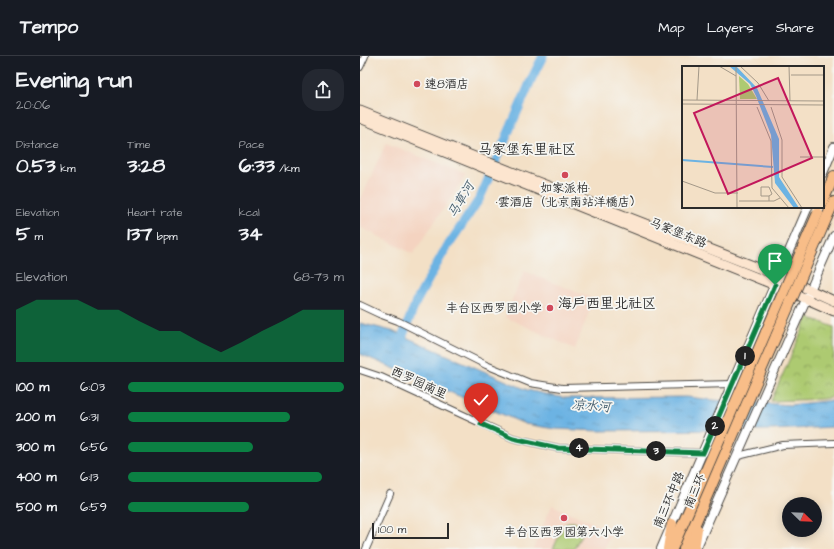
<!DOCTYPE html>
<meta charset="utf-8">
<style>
:root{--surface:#171b24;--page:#242831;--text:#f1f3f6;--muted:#9ea1a6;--line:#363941;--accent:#0b8043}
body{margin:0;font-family:"Architects Daughter","LXGW WenKai TC",sans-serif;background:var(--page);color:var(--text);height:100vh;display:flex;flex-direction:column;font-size:15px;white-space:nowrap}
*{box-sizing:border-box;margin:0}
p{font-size:13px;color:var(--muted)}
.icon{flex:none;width:22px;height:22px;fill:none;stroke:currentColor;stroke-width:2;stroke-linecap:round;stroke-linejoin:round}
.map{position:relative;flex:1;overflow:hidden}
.drawer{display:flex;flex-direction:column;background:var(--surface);width:360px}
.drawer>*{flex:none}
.needle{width:26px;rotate:113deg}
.fabs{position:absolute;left:422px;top:441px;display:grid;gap:8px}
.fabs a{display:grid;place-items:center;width:40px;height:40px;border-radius:50%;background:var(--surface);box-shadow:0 2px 10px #0003;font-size:20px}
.scale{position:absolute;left:12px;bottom:10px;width:77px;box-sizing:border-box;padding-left:4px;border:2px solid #2b2b2b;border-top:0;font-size:11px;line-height:14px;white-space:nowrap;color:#2b2b2b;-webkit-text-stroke:3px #f6f6f2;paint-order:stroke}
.pin{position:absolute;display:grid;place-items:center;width:34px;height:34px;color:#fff;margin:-41px -17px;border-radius:50% 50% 50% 0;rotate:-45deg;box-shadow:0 0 4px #0007}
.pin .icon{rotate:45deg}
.km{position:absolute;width:20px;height:20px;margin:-10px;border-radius:50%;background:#222;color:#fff;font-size:11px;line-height:20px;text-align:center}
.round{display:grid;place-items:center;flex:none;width:42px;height:42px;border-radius:16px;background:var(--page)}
.head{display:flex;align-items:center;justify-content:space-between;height:68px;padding:0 16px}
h1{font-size:22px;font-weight:800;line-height:30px}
.stats{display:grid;grid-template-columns:repeat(3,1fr);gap:6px;height:68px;padding:4px 16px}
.stats div{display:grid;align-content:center}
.stats b{font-size:20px;font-weight:800}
.stats small{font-size:11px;font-weight:400}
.stats p{font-size:11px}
.chart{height:112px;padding:8px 16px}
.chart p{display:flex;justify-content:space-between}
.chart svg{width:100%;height:72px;margin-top:4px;fill:var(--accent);opacity:.7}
ul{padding:0 16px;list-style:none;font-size:13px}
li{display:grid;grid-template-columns:64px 48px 1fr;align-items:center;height:30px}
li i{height:10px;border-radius:5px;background:var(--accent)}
header{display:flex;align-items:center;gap:24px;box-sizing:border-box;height:56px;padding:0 20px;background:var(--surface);border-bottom:1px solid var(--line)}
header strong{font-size:19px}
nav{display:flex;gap:22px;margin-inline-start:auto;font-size:14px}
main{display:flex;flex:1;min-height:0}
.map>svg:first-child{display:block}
.built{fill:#f4d3c0}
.park{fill:url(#park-crowns);stroke:#6c7a4e}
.garden{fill:#adca71;stroke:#6c7a4e}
.water{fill:url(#water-ripples);stroke:#4c6f87}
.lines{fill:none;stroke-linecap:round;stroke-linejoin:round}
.river{stroke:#6cb3e3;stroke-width:9}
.minor-casing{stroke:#494642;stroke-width:8}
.tertiary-casing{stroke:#494642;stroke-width:10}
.secondary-casing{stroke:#494642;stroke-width:11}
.trunk-casing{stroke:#494642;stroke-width:12}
.minor{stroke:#fff;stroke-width:6}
.tertiary{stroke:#fff;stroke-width:8}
.secondary{stroke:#fce5cf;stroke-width:9}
.trunk{stroke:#f8bd88;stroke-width:10}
.trunk-bridge-casing{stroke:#494642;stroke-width:12;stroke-linecap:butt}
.trunk-bridge{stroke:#f8bd88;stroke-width:10}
.route-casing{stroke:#fff;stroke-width:8}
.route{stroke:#0b8043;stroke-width:5}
.poi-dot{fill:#d1495b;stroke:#f6f6f2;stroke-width:1.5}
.labels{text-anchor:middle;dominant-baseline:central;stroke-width:3.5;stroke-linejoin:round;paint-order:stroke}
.poi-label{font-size:12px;fill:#2b2b2b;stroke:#f6f6f2}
.street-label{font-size:12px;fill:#2b2b2b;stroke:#f6f6f2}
.water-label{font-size:13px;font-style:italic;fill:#425b6b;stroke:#f6f6f2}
.quarter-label{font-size:14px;fill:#2b2b2b;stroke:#f6f6f2}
.inset-river{fill:none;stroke:#6cb3e3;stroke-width:2}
.inset-road{fill:none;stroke:#a39888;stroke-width:1}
.view{fill:#c2185b;fill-opacity:0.15;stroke:#c2185b;stroke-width:2}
.inset-edge{fill:none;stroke:#2b2b2b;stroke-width:2}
</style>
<header>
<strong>Tempo</strong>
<nav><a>Map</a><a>Layers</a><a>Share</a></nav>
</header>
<main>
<section class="drawer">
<div class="head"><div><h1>Evening run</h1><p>20:06</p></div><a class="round"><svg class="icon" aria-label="share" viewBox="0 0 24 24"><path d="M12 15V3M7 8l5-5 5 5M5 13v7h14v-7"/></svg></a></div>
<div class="stats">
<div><p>Distance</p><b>0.53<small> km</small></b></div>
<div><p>Time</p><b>3:28</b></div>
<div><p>Pace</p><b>6:33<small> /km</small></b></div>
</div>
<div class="stats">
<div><p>Elevation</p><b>5<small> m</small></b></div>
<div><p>Heart rate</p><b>137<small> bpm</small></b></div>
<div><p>kcal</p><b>34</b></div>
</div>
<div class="chart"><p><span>Elevation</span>68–73 m</p>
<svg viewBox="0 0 160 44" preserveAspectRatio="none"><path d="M0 44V12L10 6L20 6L30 6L40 12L50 12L60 19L70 25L80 25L90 32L100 38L110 32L120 25L130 19L140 12L150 12L160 12V44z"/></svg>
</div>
<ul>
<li><b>100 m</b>6:03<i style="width:100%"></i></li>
<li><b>200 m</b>6:31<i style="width:75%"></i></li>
<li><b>300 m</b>6:56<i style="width:58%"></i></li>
<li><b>400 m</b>6:13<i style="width:90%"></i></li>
<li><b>500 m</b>6:59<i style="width:56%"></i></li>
</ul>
</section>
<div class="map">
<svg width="474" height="493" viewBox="0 0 474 493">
<defs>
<pattern id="park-crowns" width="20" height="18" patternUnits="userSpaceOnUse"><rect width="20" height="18" fill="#adca71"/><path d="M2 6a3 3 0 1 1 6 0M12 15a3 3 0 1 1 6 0" fill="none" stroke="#8da45d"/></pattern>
<pattern id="water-ripples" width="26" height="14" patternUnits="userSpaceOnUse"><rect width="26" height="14" fill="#6cb3e3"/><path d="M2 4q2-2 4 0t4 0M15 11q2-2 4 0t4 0" fill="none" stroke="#5992b8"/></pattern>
</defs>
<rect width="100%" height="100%" fill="#f6f6f2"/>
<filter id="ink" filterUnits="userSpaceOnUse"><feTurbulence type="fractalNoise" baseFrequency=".025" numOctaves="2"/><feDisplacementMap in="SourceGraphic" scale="8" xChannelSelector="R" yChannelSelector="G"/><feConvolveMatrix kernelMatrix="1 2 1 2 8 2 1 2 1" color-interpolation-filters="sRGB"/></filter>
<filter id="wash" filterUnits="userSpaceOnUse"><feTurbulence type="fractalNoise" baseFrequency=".012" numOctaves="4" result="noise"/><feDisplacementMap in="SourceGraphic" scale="16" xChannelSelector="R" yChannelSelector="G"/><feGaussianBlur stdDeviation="0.9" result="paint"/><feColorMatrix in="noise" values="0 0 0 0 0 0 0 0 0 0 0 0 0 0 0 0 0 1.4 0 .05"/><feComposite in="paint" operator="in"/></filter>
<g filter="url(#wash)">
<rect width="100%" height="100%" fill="#f3e0c6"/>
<g class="built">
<polygon points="26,87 106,119 53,198 0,171 0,145"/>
<polygon points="164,215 234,243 215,293 145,261"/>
<polygon points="192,449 252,475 244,493 173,493"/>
</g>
<polygon class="park" points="448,261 474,271 474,341 462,343 411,345"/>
<polygon class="garden" points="209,466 215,466 219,469 223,475 214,493 193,493 204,469"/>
<polygon class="water" points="0,267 32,275 167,334 204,342 327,341 353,344 430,349 474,344 474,371 409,374 240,375 195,373 165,368 0,298"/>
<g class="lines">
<polyline class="river" points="38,292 56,246 83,197 120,142 172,22 183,0"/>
</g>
</g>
<g filter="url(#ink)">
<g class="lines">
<defs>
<g id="minor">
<polyline points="0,11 5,0"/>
<polyline points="0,249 19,258 38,265 126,309 170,327 202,332 373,328"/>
<polyline points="0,314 21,321 153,382 198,392 343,397"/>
<polyline points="378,400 423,389 474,387"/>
<polyline points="6,493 30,438"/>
</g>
<g id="tertiary">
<polyline points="463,117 474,91"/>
<polyline points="301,493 448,151"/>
<polyline points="336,493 474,180"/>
</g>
<g id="secondary">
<polyline points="0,55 157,118 419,220 474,245"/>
<polyline points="0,62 415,229 474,255"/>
</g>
<g id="trunk">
<polyline points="463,145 474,120"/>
<polyline points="467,161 474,146"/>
<polyline points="308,493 312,468"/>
<polyline points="312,493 406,276"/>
<polyline points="324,493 416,280"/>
<polyline points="334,493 337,473"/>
</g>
</defs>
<use href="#minor" class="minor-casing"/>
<use href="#tertiary" class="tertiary-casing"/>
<use href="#secondary" class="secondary-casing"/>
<use href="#trunk" class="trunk-casing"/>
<use href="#minor" class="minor"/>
<use href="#tertiary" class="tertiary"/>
<use href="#secondary" class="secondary"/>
<use href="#trunk" class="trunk"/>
<defs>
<g id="trunk-bridge">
<polyline points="406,276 458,157"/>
<polyline points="416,280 467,161"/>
</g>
</defs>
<use href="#trunk-bridge" class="trunk-bridge-casing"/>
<use href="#trunk-bridge" class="trunk-bridge"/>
</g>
</g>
<g class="lines" filter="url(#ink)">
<defs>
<polyline id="route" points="121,368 153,382 198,392 343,397 415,229"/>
</defs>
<use href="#route" class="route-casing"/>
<use href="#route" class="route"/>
</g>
<g class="poi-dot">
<circle cx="57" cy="28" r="4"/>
<circle cx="205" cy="119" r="4"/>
<circle cx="190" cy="252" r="4"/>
<circle cx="204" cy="462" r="4"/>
</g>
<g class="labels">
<g class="poi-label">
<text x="65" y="28" text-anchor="start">速8酒店</text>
<text x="205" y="132">如家派柏·<tspan x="205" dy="14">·雲酒店（北京南站洋橋店)</tspan></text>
<text x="182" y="252" text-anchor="end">丰台区西罗园小学</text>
<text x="204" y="476">丰台区西罗园第六小学</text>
</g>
<g class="street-label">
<text transform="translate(318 177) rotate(22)">马家堡东路</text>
<text transform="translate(59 327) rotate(25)">西罗园南里</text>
<text transform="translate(335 435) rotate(-67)">南三环</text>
<text transform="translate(309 444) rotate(-67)">南三环中路</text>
</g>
<g class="water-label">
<text transform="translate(101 144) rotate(-59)">马草河</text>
<text transform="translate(231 350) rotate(4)">凉水河</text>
</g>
<g class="quarter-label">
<text x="167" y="94">马家堡东里社区</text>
<text x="247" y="248">海户西里北社区</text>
</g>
</g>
<g transform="translate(322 10)">
<rect width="142" height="142" fill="#f3e0c6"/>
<path d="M57,10L66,18L75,33H58Z" fill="#adca71"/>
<path d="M47,0H54L75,22L97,73V111L117,142H112L93,117L89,69L74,30L68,18Z" fill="#6cb3e3"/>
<path class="inset-river" d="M0,94L91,101"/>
<path class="inset-road" d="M37,0L54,10M54,0L55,142M58,0L76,17L87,35M107,0L108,35M109,9H142M0,34L142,35M15,34L17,0M0,38L142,39M75,41L89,75L90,122L107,142M89,41L100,74V111L120,142M118,91H142M0,115L33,127H56M87,130L90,128L87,121H79V130H87V135M57,135H92L98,132"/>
<path class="view" d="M96,12L130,92L46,128L12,47Z"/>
<rect width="142" height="142" class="inset-edge"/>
</g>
</svg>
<div class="fabs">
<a><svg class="needle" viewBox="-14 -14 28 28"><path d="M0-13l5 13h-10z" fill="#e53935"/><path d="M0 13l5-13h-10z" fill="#9ea1a6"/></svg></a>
</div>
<div class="scale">100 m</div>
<div class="pin" style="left:415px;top:229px;background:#1e9e55"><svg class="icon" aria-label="arrive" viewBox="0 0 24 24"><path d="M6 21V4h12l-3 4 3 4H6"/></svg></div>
<div class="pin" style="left:121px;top:368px;background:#d93025"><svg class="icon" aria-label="check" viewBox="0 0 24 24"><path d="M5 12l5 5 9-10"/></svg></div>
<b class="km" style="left:385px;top:300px">1</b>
<b class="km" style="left:355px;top:370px">2</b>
<b class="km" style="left:296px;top:395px">3</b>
<b class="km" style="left:219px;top:392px">4</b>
</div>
</main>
